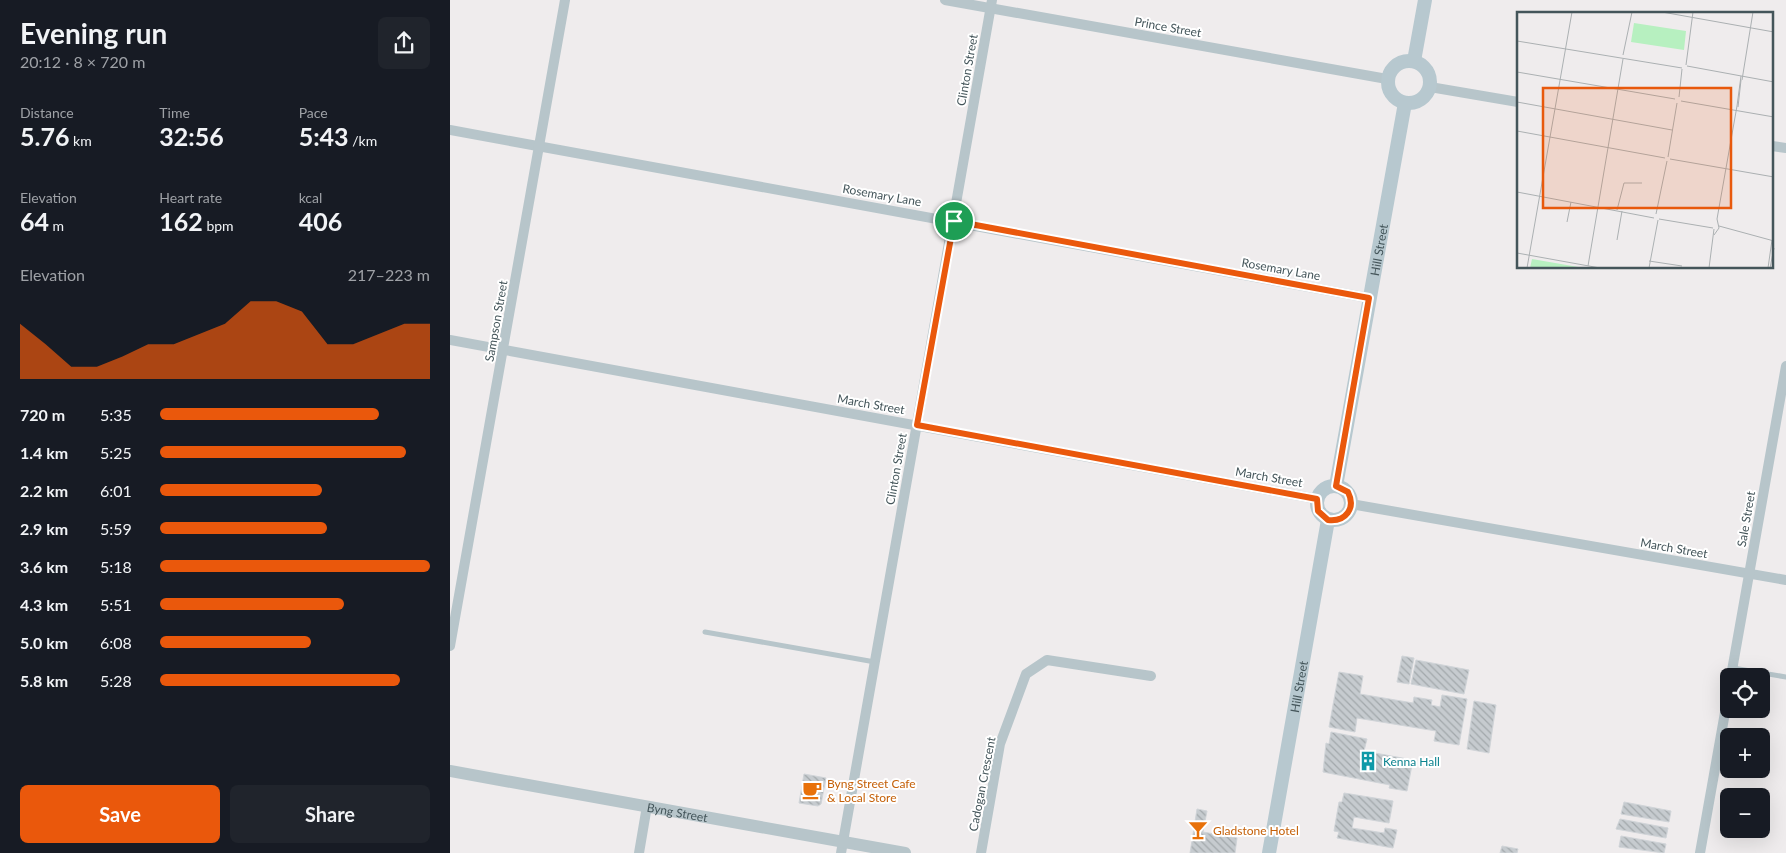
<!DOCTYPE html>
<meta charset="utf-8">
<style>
:root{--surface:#171b24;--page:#20242c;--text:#f1f3f6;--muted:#9ea1a6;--accent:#ea580c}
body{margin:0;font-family:Lato,sans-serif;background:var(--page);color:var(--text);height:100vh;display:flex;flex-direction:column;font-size:19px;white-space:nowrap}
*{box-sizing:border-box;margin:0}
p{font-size:16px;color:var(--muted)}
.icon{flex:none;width:28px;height:28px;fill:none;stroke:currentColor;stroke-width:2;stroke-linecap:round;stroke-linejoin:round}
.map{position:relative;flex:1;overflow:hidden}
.panel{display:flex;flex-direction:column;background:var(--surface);width:450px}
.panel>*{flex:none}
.tools{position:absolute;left:1270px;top:668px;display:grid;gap:10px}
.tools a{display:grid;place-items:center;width:50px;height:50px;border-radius:8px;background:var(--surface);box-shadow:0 5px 20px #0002;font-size:25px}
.pin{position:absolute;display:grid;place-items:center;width:42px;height:42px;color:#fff;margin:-21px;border:2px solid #fff;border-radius:50%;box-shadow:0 1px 5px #0007}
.round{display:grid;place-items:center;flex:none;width:52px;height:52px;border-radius:8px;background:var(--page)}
.head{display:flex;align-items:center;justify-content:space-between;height:85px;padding:0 20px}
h1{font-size:28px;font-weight:700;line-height:38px}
.figures{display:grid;grid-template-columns:repeat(3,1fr);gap:8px;height:85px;padding:5px 20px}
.figures div{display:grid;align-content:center}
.figures b{font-size:25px;font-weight:700}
.figures small{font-size:14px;font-weight:400}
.figures p{font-size:14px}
.chart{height:140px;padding:10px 20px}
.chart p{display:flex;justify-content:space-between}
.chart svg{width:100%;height:90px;margin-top:5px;fill:var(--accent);opacity:.7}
.primary-button{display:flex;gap:10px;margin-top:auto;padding:10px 20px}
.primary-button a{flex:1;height:58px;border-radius:8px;background:var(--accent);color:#fff;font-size:20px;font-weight:700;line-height:58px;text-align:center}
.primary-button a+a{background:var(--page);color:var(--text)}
ul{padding:0 20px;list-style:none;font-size:16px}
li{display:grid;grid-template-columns:80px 60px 1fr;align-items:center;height:38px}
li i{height:12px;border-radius:6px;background:var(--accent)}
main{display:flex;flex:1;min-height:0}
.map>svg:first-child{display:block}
.building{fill:url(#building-back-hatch);stroke:#d0d4d8}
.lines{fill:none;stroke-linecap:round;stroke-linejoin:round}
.service{stroke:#b7c5ca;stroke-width:5}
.minor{stroke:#b7c5ca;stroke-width:10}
.tertiary{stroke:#b7c5ca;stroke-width:12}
.secondary{stroke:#b7c8cf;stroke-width:14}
.route-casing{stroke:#fff;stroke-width:10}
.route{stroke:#ea580c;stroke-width:6}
.labels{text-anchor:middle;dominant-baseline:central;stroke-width:4;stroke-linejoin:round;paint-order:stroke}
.street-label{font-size:12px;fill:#44555a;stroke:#fff}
.culture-label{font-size:12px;fill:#0d838f;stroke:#fff;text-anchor:start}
.food-label{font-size:12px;fill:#c56008;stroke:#fff;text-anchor:start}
.inset-road{fill:none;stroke:#abb0b2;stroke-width:1}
.view{fill:#e8590c;fill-opacity:0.15;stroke:#e8590c;stroke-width:2.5}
.inset-edge{fill:none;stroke:#44555a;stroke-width:2.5}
</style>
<main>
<section class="panel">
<div class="head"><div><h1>Evening run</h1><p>20:12 · 8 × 720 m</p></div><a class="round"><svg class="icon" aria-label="share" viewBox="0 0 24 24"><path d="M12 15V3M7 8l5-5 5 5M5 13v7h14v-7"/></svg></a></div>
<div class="figures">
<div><p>Distance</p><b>5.76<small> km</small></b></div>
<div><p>Time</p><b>32:56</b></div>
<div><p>Pace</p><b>5:43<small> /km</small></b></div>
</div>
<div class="figures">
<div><p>Elevation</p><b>64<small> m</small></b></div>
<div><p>Heart rate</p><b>162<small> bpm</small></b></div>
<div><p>kcal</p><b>406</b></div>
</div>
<div class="chart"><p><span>Elevation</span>217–223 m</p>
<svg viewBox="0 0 160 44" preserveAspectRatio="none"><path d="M0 44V17L10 27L20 38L30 38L40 33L50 27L60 27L70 22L80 17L90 6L100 6L110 11L120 27L130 27L140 22L150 17L160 17V44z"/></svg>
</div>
<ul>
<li><b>720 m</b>5:35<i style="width:81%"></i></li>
<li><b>1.4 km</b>5:25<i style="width:91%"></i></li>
<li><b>2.2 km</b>6:01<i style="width:60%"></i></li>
<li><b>2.9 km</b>5:59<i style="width:62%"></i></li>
<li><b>3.6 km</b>5:18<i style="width:100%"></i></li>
<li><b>4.3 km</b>5:51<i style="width:68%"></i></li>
<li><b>5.0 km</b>6:08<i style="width:56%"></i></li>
<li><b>5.8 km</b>5:28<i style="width:89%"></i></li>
</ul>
<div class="primary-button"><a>Save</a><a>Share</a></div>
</section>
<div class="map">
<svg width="1336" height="853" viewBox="0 0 1336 853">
<defs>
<pattern id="building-back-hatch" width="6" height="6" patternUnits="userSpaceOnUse" patternTransform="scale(1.25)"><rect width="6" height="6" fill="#c6cbcf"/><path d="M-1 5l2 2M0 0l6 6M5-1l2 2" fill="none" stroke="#a2a8ab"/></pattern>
</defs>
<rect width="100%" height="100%" fill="#efeced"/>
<g class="building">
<polygon points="952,656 964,658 959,684 947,682"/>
<polygon points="966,660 1019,670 1014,694 961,684"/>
<polygon points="889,672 913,676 910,694 963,703 964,697 982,700 981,705 990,707 992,695 1017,699 1009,745 984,741 986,731 907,718 905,732 879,727"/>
<polygon points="1024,701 1046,705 1039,753 1017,749"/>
<polygon points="881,732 917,739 914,751 963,760 957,791 939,788 940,785 873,772 876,743 879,744"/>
<polygon points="354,774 376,778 371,804 368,806 349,803"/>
<polygon points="894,793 943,801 939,823 904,817 902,828 934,833 935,828 947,830 943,848 887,838 889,832 884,831 889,802 892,802"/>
<polygon points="1174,802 1221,811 1219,822 1171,814"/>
<polygon points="747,809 757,811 753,832 787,838 785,853 740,853"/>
<polygon points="1170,819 1218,828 1216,838 1166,829"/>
<polygon points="1171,836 1216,844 1214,853 1169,847"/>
<polygon points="1052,846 1068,849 1067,853 1050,853"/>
</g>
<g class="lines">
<g class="service">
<polyline points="255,632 425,662"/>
<polyline points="1283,668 1336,677"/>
</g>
<g class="minor">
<polyline points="495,0 937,79"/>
<polyline points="980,87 1068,102"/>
<polyline points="0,130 919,298"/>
<polyline points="1322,146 1336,148"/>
<polyline points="0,340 867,499"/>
<polyline points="901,504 1336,580"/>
<polyline points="0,646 115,0"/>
<polyline points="1281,676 1336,366"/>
<polyline points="189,853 197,806"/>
<polyline points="391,853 542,0"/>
<polyline points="531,853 550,744 576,674 597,660 701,676"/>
<polyline points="1250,853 1279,690"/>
</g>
<path class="tertiary" id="s1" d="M0,771L455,853"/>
<g class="secondary">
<circle cx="959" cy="82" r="21"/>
<polyline points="964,61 975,0"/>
<circle cx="884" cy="503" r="17"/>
<path id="s2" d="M886,486L955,103"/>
<path id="s3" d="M819,853L878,520"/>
</g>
</g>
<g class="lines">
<defs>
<path id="route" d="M504,221L919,298L886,486L898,492C906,508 896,522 878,520L868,511L867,499L467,425Z"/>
</defs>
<use href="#route" class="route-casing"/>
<use href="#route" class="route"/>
</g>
<defs>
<symbol id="building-bare" viewBox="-9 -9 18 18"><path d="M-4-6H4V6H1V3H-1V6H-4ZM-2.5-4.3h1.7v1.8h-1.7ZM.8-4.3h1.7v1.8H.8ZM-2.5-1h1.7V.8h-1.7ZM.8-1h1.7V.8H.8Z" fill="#0f9aa8" stroke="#fff" stroke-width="2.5" paint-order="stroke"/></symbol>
<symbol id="cafe-bare" viewBox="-9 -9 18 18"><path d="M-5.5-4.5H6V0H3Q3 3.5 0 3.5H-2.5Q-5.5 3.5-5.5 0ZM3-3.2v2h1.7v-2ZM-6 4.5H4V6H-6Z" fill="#e8710a" stroke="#fff" stroke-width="2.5" paint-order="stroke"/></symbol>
<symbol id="bar-bare" viewBox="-9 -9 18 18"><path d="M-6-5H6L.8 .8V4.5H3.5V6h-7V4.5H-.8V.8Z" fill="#e8710a" stroke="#fff" stroke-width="2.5" paint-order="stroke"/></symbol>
</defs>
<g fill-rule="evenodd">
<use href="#building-bare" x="904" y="747" width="28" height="28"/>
<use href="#cafe-bare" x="348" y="776" width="28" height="28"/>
<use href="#bar-bare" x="734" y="816" width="28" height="28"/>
</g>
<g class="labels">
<g class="street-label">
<text transform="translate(718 27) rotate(10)">Prince Street</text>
<text transform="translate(517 70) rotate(-80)">Clinton Street</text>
<text transform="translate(432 195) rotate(10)">Rosemary Lane</text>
<text stroke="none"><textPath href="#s2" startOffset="240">Hill Street</textPath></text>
<text transform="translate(831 269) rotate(10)">Rosemary Lane</text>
<text transform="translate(46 321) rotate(-80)">Sampson Street</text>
<text transform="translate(421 404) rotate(10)">March Street</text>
<text transform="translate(446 469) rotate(-80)">Clinton Street</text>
<text transform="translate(819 477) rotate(10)">March Street</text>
<text transform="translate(1296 519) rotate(-80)">Sale Street</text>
<text transform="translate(1224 548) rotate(10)">March Street</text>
<text stroke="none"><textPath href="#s3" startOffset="169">Hill Street</textPath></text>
<text transform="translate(532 784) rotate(-79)">Cadogan Crescent</text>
<text stroke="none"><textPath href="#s1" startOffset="231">Byng Street</textPath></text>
</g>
<g class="culture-label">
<text x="933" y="761">Kenna Hall</text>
</g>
<g class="food-label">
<text x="377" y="783">Byng Street Cafe<tspan x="377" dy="14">&amp; Local Store</tspan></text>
<text x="763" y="830">Gladstone Hotel</text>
</g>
</g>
<g transform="translate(1067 12)">
<rect width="256" height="256" fill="#efeced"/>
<path d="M117,11L169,19L167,38L114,30ZM15,247L67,256H13Z" fill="#b7f0c0"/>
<path d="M123,16L144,20L142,32L121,29Z" fill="#b7f0c0"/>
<path class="inset-road" d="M145,0L257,20M0,29L165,56M106,43L115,0M169,53L176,0M170,54L257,70M0,60L158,87M225,68L236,0M162,85L165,57M164,89L257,105M0,90L155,118M220,94L224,64M221,95L224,68M0,119L148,146M151,145L160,91M153,147L257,165M0,180L137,206M100,198L107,171H125M139,202L150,149M142,207L196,216M50,210L54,190M202,214L257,229M197,223L202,216L200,207L220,94M100,228L105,199M0,241L83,256M132,249L165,254M71,254L106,47M10,256L55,0M132,256L141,208M192,256L197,217M251,256L255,228M253,256L257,236"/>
<path class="view" d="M26,76H214V196H26Z"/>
<rect width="256" height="256" class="inset-edge"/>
</g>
</svg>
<div class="tools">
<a><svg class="icon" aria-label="locate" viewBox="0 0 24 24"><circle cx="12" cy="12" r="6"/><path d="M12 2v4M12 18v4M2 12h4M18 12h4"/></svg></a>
<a>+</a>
<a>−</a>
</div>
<div class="pin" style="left:504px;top:221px;background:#1e9e55"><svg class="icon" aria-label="arrive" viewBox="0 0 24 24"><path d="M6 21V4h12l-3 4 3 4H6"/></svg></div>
</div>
</main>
